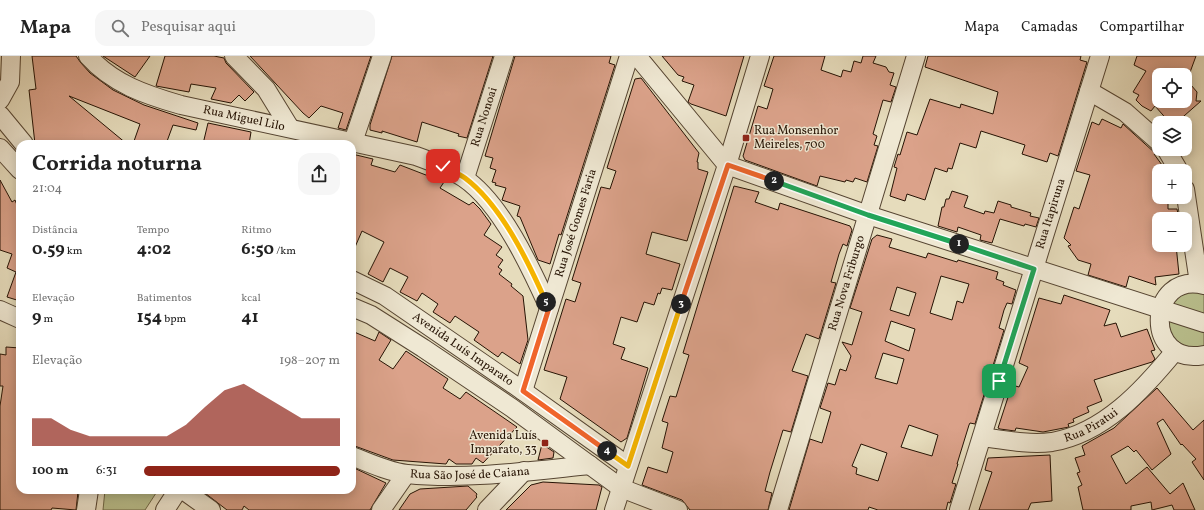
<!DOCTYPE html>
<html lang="pt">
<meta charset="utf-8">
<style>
:root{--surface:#fff;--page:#f6f6f6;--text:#222;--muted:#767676;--line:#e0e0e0;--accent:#8f2418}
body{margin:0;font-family:Vollkorn,serif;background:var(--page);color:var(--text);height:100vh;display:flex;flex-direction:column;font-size:15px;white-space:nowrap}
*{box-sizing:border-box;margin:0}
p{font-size:13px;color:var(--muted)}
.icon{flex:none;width:22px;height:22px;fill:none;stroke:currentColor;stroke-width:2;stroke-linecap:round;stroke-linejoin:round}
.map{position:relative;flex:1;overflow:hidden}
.drawer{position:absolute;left:16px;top:84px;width:340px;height:354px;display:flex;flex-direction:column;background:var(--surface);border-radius:12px;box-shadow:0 2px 10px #0003}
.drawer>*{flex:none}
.buttons{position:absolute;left:1152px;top:12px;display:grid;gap:8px}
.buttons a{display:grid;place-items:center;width:40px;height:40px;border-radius:8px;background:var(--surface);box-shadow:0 2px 10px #0003;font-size:20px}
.pin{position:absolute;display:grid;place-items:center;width:34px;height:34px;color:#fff;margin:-17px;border-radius:8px;box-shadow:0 2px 6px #0006}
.km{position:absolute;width:20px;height:20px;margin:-10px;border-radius:50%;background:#222;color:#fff;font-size:11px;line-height:20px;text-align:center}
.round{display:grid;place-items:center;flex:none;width:42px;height:42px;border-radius:12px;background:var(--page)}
.headline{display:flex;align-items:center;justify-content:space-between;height:68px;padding:0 16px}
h1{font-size:22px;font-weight:700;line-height:30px}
.stats{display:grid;grid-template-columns:repeat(3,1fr);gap:6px;height:68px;padding:4px 16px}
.stats div{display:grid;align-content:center}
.stats b{font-size:17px;font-weight:700}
.stats small{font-size:11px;font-weight:400}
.stats p{font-size:11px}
.chart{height:112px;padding:8px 16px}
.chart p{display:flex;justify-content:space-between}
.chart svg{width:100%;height:72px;margin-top:4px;fill:var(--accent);opacity:.7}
ul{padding:0 16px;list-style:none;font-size:13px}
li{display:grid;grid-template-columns:64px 48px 1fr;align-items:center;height:30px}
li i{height:10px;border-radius:5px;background:var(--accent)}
header{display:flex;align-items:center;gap:24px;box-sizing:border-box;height:56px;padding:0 20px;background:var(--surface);border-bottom:1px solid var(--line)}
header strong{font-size:19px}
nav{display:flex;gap:22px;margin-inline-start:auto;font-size:14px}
.search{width:280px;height:36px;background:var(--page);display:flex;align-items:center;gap:10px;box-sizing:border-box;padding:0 14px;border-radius:12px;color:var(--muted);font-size:15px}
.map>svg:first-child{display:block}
.green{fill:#b9bf8d;stroke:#706948}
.building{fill:#dba28a;stroke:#261304;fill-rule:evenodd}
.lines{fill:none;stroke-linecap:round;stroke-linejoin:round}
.minor-casing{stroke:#564532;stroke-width:20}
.minor{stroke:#efe8d3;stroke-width:18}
.split-1-casing{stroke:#fff;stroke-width:8}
.split-2-casing{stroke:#fff;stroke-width:8}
.split-3-casing{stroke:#fff;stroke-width:8}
.split-4-casing{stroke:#fff;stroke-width:8}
.split-5-casing{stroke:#fff;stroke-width:8}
.split-6-casing{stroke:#fff;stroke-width:8}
.split-1{stroke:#22a559;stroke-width:5}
.split-2{stroke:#22a559;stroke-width:5}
.split-3{stroke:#f0652b;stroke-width:5}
.split-4{stroke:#f5b400;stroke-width:5}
.split-5{stroke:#f0652b;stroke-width:5}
.split-6{stroke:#f5b400;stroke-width:5}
.poi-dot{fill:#8f2418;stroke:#efe8d3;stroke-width:1.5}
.labels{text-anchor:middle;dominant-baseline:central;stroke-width:3;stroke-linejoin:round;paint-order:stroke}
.street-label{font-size:12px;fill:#261304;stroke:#efe8d3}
.poi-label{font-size:12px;fill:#261304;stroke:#efe8d3;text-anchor:start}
</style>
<header>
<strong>Mapa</strong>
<div class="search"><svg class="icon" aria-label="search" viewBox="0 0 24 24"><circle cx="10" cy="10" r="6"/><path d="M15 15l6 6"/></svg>Pesquisar aqui</div>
<nav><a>Mapa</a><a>Camadas</a><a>Compartilhar</a></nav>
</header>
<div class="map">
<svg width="1204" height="454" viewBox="0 0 1204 454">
<rect width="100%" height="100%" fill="#e6dcbc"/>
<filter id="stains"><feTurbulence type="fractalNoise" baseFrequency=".005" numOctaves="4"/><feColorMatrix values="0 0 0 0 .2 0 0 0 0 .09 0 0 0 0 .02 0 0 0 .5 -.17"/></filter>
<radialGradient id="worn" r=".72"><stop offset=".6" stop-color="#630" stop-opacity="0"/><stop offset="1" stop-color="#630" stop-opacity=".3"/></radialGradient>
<g class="green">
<polygon points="1204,231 1204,297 1173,291 1163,249 1170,240"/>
<polygon points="105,434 158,434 145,454 103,454"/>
</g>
<g class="building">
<polygon points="32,0 76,0 81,7 90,17 113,34 144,49 198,67 196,74 173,69 166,88 133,88 140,68 69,40 127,88 35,88 29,34 36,33"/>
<polygon points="103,0 150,0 135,21"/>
<polygon points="165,0 214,0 224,2 226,7 254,36 245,45 239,39 231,47 211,43 216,32 191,28 189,36 156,30"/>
<polygon points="250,0 371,0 346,74 338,72 343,57 321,50 309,62 303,57"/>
<polygon points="392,0 493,0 467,82 458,80 459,78 422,66 417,86 382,75 382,77 370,74 370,69"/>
<polygon points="515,0 611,0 609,7 615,9 561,179 559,178 550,208 538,204 520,161 517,160 520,150 502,144 506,132 495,129 496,127 492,126 496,114 490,112 493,102 485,100"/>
<polygon points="662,0 744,0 726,60 691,48 688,46 694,29 682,25 684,21 678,19"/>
<polygon points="774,0 825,0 821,14 841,21 843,14 851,16 854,5 861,7 863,0 876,0 873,7 886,11 889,16 894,17 890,29 896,31 891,46 883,44 873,78 877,80 874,89 878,90 867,126 855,122 853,126 846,124 845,126 820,120 817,130 745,104 743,100 758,50 767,53 773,33 764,30"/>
<polygon points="928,0 1081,0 1080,4 1087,6 1058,100 1050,97 1047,106 1022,98 1025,89 981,75 976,92 960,87 952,113 948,112 947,116 935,112 925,144 907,138 905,145 890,140 897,112 894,111 898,98 900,99 907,76 917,79 930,43 960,52 961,48 993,58 998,36 925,11"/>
<polygon points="1137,0 1196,0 1189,19 1159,19 1158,45 1185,45 1185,22 1197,36 1196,45 1201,45 1176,67 1170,67 1155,50 1151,55 1142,50 1136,44 1139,39 1133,36 1146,15 1134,9"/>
<polygon points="641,22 699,97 697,106 698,106 698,113 708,116 687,185 652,176 646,198 680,208 672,234 662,232 660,238 658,237 654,249 644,246 637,266 621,261 613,288 625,292 621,303 648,312 627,382 621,386 560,343 567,321 544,314 566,243 575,246 581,227 572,224 601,131 610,133 616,115 607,112 635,23"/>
<polygon points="1102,63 1121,72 1123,68 1155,97 1154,98 1162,109 1156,114 1159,118 1159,141 1168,141 1168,153 1177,153 1179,163 1159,163 1159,189 1176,189 1179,218 1155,221 1156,229 1129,220 1126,231 1088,219 1091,208 1078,204 1068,190 1071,189 1064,182 1074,151 1079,153 1090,119 1076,115 1092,66 1099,69"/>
<polygon points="208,67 251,76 249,88 203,88"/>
<polygon points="352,98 373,103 371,109 395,116 400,109 444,126 440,132 469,149 473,146 480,153 491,168 484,179 502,191 496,199 503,204 498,211 502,214 499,218 512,228 511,230 523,240 528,284 520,308 502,296 498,301 474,284 479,276 455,260 450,267 433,256 438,248 422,237 417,245 400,236 408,221 390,212 383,226 368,218 384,186 362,175 352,198"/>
<polygon points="0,124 12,146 15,144 17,149 20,148 20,245 7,241 16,216 7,212 12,198 0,194"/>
<polygon points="734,130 759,136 755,146 778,154 780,147 850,170 852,174 847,190 843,188 839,198 831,226 836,227 819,283 806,278 792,315 808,320 791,376 783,374 770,416 765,435 772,437 768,454 690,454 682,444 642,429 648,411 667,417 673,396 662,392 668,367 662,365 670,340 676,341 689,299 683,297"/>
<polygon points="952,135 968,140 964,151 984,158 985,155 994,157 998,145 1011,149 1011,151 1031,157 1030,160 1039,162 1036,171 1025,168 1024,170 1000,163 992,187 980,184 981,179 958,171 957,176 938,170 942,151 944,151 946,143 949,143"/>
<path d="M877,179L892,183L889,191L926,202L928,197L957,206L958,204L998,216L996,223L1004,226L1003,229L1016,234L1012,248L1007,247L1004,254L999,272L1004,274L975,368L970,367L969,369L957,408H958L952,427L956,428L950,447L948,446L946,454H878L869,451L868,454H789L810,383L822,387L831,356L820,352L828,327L835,329L840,313L846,315L851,300L842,286L852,289L862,256L850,252L872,183ZM941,220L969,228L963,247L957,245L952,264L930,257ZM897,231L916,237L909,260L890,254ZM891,265L915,273L909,295L885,285ZM883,297L904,303L897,328L875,322ZM909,369L938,379L932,400L901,391ZM861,388L887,397L878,425L856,418L857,412L852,410Z"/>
<polygon points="1064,239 1110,254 1104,270 1116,267 1121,281 1147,273 1155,294 1151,295 1155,303 1152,306 1094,324 1102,345 1087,351 1089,356 1073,363 1074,366 1068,368 1069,371 1043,376 1016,372 1015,375 1000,373 998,372 1012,329 1019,331 1028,311 1019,307 1039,242 1061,248"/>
<polygon points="352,275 375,285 379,276 391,284 379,304 393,313 406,295 448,323 443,332 460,343 466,336 517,371 483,407 476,402 472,408 456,408 449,403 446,408 393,404 352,389"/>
<polygon points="6,291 20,292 20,434 78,436 76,454 52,452 51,454 0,454 0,350 3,330 0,330 0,298 6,299"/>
<polygon points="1157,332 1193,374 1204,364 1204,424 1192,406 1196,403 1182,388 1181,389 1163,363 1157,367 1171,398 1152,414 1136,394 1134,396 1128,390 1111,400 1126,428 1147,411 1170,438 1183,427 1195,454 1174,454 1172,449 1152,454 1151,446 1131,450 1131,454 1083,454 1078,431 1082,429 1077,417 1080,416 1075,402 1085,399 1082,390 1114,372"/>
<polygon points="542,388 554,396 553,402 538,404"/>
<polygon points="1050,399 1052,445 1031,447 1028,454 979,454 992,416 985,414 988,402"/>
<polygon points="352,411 386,427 370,454 249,454 244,450 242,454 227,454 201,434 352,434"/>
<polygon points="543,426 599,429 602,431 596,454 506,454 531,429"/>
<polygon points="468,430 477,438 476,440 477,441 466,454 399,454 410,438 420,433"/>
</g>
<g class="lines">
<defs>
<g id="minor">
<path id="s1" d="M88,0C113,28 146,39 181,49L416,100C433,106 449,112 464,122C501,147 531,212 549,252"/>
<polyline points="234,0 266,33 290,72"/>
<polyline points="637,0 727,109 868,159 1204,267"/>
<polyline points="1089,35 1125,56 1159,86"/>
<polyline points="0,44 10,26 11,0"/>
<polyline points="0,59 24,88"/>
<polyline points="353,86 382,0"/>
<polyline points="0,92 20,114"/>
<polyline points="1166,93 1179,115"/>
<path id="s2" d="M465,122L504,0"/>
<polyline points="1185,133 1199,227"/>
<path id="s3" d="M352,224L385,240L523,335L628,410"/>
<path d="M1204,229C1147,215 1143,311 1204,299"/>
<polyline points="352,251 371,259 423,292 512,352 621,432 678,454"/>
<polyline points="0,254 20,263"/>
<path id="s4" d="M523,335L629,0"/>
<path id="s5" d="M982,381C1004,384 1029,389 1052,386C1104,377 1143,334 1175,295"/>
<path id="s6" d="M352,400C369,407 389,416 407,418C467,424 531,415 590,409"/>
<polyline points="183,434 211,454"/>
<polyline points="86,454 89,434"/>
<polyline points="165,454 178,434"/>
<polyline points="381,454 406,418"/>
<polyline points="487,454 524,415"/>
<polyline points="614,454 727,109 760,0"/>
<path id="s7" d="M778,454L916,0"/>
<path id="s8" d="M959,454L1100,0"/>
</g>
</defs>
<use href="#minor" class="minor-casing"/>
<use href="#minor" class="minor"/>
</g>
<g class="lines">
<defs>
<polyline id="split-1" points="959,188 1034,213 999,325"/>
<polyline id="split-2" points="774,125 868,159 959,188"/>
<polyline id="split-3" points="681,248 728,109 774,125"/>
<polyline id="split-4" points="607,395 628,410 681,248"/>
<polyline id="split-5" points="546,246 549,252 523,335 607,395"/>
<path id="split-6" d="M443,110C450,114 458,117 465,122C501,149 528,205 546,246"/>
</defs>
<use href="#split-1" class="split-1-casing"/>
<use href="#split-2" class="split-2-casing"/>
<use href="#split-3" class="split-3-casing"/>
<use href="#split-4" class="split-4-casing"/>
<use href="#split-5" class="split-5-casing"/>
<use href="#split-6" class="split-6-casing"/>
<use href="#split-1" class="split-1"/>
<use href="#split-2" class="split-2"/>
<use href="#split-3" class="split-3"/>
<use href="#split-4" class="split-4"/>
<use href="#split-5" class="split-5"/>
<use href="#split-6" class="split-6"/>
</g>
<g class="poi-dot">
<rect x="742" y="78" width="8" height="8" rx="2"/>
<rect x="541" y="383" width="8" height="8" rx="2"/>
</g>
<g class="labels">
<g class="street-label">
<text stroke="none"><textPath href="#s2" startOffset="64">Rua Nonoai</textPath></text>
<text stroke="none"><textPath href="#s1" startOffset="171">Rua Miguel Lilo</textPath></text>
<text stroke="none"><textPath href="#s8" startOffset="310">Rua Itapiruna</textPath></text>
<text stroke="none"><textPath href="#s4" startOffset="176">Rua José Gomes Faria</textPath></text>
<text stroke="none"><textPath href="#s7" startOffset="237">Rua Nova Friburgo</textPath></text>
<text stroke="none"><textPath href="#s3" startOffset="131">Avenida Luís Imparato</textPath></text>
<text stroke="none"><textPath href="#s5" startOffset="113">Rua Piratui</textPath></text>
<text stroke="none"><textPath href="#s6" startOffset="121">Rua São José de Caiana</textPath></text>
</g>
<g class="poi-label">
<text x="754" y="75">Rua Monsenhor<tspan x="754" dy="14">Meireles, 700</tspan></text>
<text x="537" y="380" text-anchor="end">Avenida Luís<tspan x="537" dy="14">Imparato, 33</tspan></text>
</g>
</g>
<rect width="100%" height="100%" filter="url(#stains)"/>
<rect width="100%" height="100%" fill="url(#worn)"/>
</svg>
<div class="buttons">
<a><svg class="icon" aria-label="locate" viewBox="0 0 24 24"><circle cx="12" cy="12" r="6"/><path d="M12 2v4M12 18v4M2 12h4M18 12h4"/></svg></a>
<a><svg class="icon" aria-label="layers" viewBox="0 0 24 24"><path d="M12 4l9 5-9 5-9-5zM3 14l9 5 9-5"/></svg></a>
<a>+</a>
<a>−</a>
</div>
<div class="pin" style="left:999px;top:325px;background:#1e9e55"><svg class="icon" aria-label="arrive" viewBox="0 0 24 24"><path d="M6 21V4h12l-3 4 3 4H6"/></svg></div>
<div class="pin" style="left:443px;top:110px;background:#d93025"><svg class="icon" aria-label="check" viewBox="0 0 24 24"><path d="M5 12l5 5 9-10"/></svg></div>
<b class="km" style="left:959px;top:188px">1</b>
<b class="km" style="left:774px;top:125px">2</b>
<b class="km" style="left:681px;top:248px">3</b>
<b class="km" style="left:607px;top:395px">4</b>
<b class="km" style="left:546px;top:246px">5</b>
<section class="drawer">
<div class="headline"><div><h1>Corrida noturna</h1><p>21:04</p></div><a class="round"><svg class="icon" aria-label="share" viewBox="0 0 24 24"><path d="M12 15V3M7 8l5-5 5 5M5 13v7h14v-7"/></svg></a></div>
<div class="stats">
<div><p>Distância</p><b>0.59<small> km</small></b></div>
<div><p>Tempo</p><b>4:02</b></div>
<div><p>Ritmo</p><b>6:50<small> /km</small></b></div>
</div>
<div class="stats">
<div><p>Elevação</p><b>9<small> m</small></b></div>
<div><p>Batimentos</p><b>154<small> bpm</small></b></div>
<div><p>kcal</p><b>41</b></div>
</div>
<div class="chart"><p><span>Elevação</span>198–207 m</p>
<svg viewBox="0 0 160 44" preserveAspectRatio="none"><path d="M0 44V27L10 27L20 34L30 38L40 38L50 38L60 38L70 38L80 31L90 20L100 10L110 6L120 13L130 20L140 27L150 27L160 27V44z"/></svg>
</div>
<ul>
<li><b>100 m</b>6:31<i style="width:100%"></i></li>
</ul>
</section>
</div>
